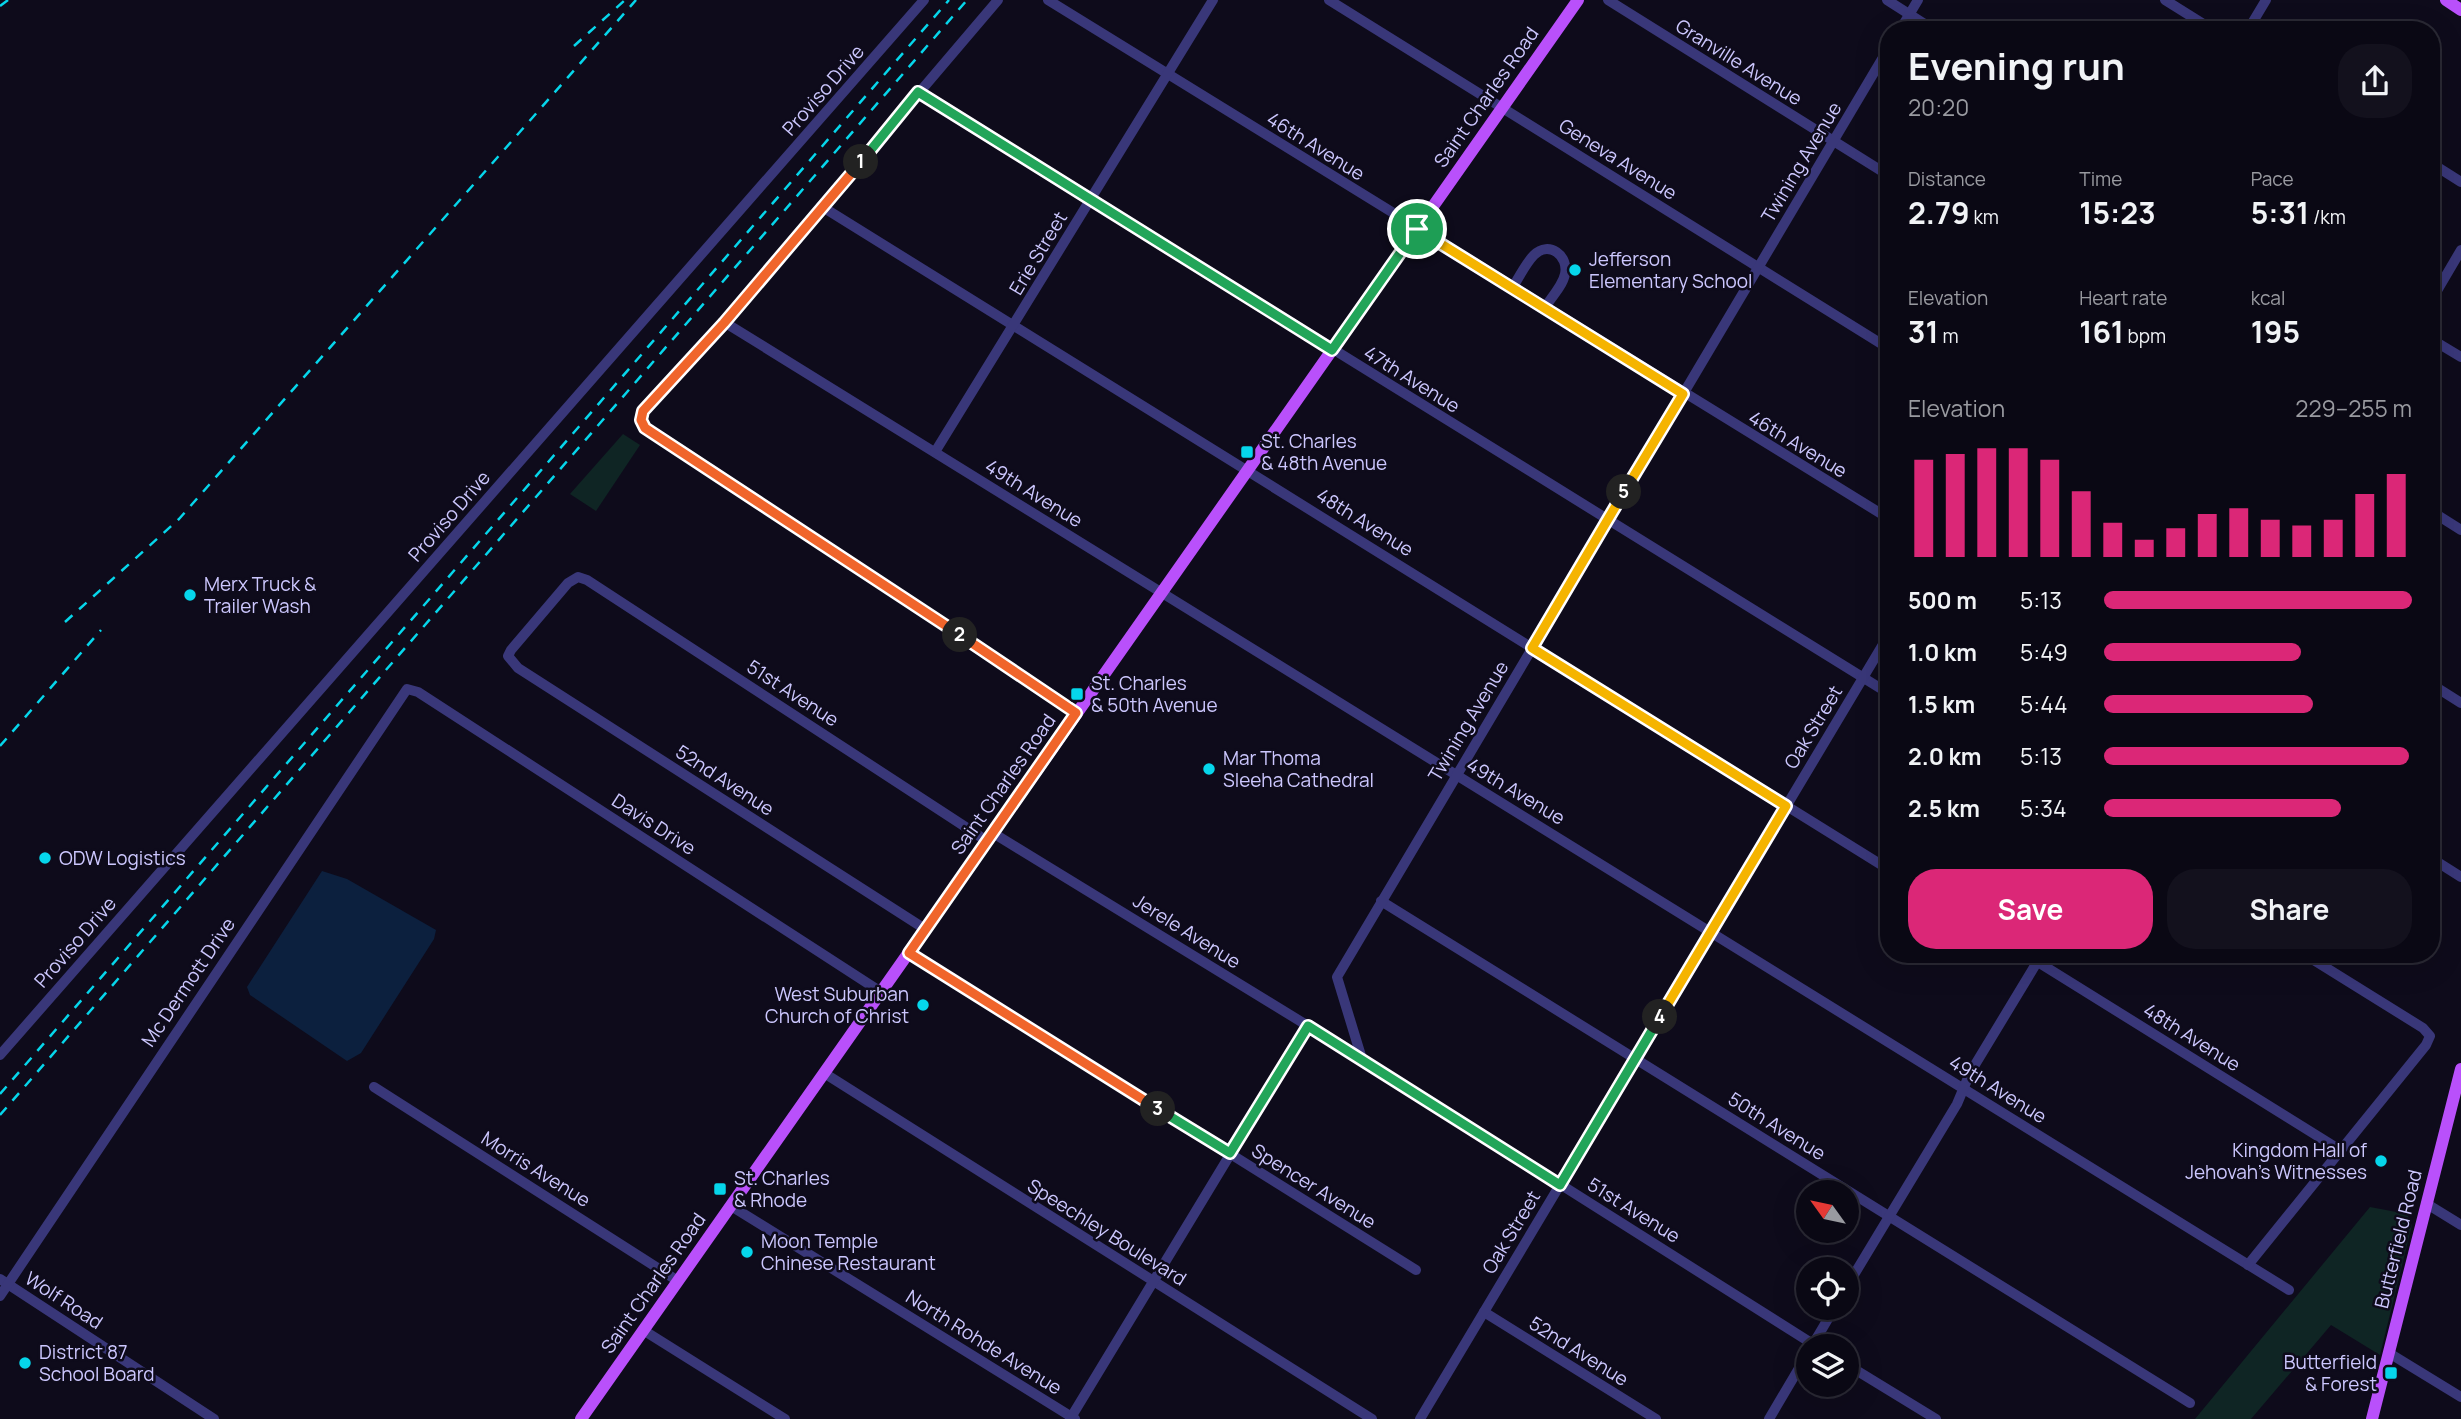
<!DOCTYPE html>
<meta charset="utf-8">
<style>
:root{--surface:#0a0814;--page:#13111d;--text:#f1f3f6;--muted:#999aa0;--line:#2a2934;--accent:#db2777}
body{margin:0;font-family:Manrope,sans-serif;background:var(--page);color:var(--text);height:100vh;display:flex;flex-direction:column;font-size:26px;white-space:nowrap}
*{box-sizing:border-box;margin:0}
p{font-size:23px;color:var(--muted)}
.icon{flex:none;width:38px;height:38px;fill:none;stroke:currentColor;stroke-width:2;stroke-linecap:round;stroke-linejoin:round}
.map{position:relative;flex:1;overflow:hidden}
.drawer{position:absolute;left:1880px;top:21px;width:560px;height:942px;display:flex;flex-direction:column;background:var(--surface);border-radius:28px;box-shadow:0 7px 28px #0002,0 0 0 2px var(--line)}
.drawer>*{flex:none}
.needle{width:46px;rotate:303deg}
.controls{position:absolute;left:1796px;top:1180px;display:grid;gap:14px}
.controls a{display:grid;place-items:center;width:63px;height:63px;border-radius:50%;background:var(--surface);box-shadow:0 7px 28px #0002,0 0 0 2px var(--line);font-size:35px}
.pin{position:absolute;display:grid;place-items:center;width:60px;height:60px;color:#fff;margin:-30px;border:4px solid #fff;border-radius:50%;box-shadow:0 2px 7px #0007}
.km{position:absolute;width:35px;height:35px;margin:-18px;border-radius:50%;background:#222;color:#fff;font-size:19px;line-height:35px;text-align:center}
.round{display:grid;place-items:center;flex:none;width:74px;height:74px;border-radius:28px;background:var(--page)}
.summary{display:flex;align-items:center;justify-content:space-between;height:119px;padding:0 28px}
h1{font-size:38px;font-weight:700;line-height:52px}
.stats{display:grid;grid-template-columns:repeat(3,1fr);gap:10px;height:119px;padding:7px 28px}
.stats div{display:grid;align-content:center}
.stats b{font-size:30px;font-weight:700}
.stats small{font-size:19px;font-weight:400}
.stats p{font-size:19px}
.chart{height:196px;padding:14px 28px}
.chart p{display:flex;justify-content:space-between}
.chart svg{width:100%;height:126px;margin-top:7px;stroke:var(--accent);stroke-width:6}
.button{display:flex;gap:14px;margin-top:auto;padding:14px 28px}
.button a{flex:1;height:80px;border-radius:28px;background:var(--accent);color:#fff;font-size:28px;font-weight:700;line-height:80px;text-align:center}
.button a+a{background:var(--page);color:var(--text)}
ul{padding:0 28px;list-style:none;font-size:23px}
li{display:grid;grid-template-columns:112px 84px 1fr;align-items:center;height:52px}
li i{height:18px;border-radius:9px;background:var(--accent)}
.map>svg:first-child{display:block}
.green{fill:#0f2524}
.water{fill:#0c203e}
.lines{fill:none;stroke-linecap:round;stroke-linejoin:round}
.minor{stroke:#393779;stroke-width:10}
.major{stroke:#b950fb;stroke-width:12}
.rail{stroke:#06d6eb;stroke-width:2.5;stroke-dasharray:10 9;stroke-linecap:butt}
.split-1-casing{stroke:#fff;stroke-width:14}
.split-2-casing{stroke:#fff;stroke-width:14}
.split-3-casing{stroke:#fff;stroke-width:14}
.split-4-casing{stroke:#fff;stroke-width:14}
.split-5-casing{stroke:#fff;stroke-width:14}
.split-6-casing{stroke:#fff;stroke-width:14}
.split-1{stroke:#22a559;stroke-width:9}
.split-2{stroke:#f0652b;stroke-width:9}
.split-3{stroke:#f0652b;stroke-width:9}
.split-4{stroke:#22a559;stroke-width:9}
.split-5{stroke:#f5b400;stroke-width:9}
.split-6{stroke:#f5b400;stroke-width:9}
.poi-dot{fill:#06d6eb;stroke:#0e0b1b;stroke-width:2.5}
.labels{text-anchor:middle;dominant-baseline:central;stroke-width:5;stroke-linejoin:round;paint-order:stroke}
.street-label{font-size:19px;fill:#ccc7fe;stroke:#0e0b1b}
.poi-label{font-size:19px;fill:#ccc7fe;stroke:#0e0b1b;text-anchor:start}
</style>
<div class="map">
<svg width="2461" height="1419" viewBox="0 0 2461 1419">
<rect width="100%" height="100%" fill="#0e0b1b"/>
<g class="green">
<polygon points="623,434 640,445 596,511 570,494"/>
<polygon points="2370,1207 2407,1214 2412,1225 2380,1355 2331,1325 2251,1419 2195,1419"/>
</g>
<polygon class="water" points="322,871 347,879 436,930 434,939 361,1053 347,1061 250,995 247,987"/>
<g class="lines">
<g class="minor">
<polyline points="998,0 724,322 643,411 641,420 645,428 1076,713"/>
<polyline points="1048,0 1888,518"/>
<polyline points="1329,0 1888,348"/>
<polyline points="1608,0 1888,175"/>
<polyline points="1887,0 1934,30"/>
<polyline points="2165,0 2213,30"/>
<polyline points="1900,30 1918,0"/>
<polyline points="2248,30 2266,0"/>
<polyline points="918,92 1888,693"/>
<polyline points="2431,163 2461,182"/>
<polyline points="821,206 1888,869"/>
<path d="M1513,287C1519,277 1526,263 1534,255C1549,240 1569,256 1565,274C1563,285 1552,297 1545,307"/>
<polyline points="2431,301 2461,250"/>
<polyline points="724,322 2289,1290"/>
<polyline points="2431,339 2461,357"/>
<polyline points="935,452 1213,0"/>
<polyline points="2431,511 2461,530"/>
<polyline points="2431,684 2461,703"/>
<polyline points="993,833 1362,1059 1816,1346"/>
<polyline points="2431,858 2461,877"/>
<polyline points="1381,901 2190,1403"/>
<polyline points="925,929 518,668 508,656 511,650 568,583 578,577 587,580 987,841"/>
<polyline points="909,953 1416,1270"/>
<polyline points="2025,954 2340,1150"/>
<polyline points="0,1055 924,0"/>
<polyline points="1362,1059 1337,977 1888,49"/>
<polyline points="824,1073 1372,1419"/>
<polyline points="374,1087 678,1281"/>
<polyline points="2427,1204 2461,1225"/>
<polyline points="731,1206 1075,1419"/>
<polyline points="2248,1265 2426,1045 2430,1036 2423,1028 2304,954"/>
<polyline points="0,1279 214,1419"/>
<polyline points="1846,1288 1957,1104 1970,1073 2042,954"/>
<polyline points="0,1296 407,689 418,692 881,992"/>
<polyline points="1484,1312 1656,1419"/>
<polyline points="643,1330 785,1419"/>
<polyline points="1812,1346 1835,1307"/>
<polyline points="2389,1353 2461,1397"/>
<polyline points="1846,1364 1936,1419"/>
<polyline points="1070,1419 1308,1026"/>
<polyline points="1420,1419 1888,636"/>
<polyline points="1769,1419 1808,1353"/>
</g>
<g class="major">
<polyline points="2446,0 2461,10"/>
<polyline points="581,1419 1578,0"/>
<polyline points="2372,1419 2461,1069"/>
</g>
<g class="rail">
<polyline points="0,6 8,0"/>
<polyline points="574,46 625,0"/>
<polyline points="65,622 179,519 636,0"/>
<polyline points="0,746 101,630"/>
<polyline points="0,1094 949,0"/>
<polyline points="0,1115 967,0"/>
</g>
</g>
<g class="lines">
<defs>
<polyline id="split-1" points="861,162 918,92 1332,350 1417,229"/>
<polyline id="split-2" points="861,162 724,323 643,411 641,420 645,428 960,635"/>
<polyline id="split-3" points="960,635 1076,713 909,953 1158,1109"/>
<polyline id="split-4" points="1158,1109 1230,1153 1308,1026 1560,1185 1660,1017"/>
<polyline id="split-5" points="1624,492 1532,648 1786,806 1660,1017"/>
<polyline id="split-6" points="1417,229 1683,394 1624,492"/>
</defs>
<use href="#split-1" class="split-1-casing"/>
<use href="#split-2" class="split-2-casing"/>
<use href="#split-3" class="split-3-casing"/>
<use href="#split-4" class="split-4-casing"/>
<use href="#split-5" class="split-5-casing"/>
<use href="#split-6" class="split-6-casing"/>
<use href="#split-1" class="split-1"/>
<use href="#split-2" class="split-2"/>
<use href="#split-3" class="split-3"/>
<use href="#split-4" class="split-4"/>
<use href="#split-5" class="split-5"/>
<use href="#split-6" class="split-6"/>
</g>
<g class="poi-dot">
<circle cx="1575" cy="270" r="7"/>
<rect x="1240" y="445" width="14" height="14" rx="3.5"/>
<circle cx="190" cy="595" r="7"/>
<rect x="1070" y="687" width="14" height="14" rx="3.5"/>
<circle cx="1209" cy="769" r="7"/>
<circle cx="45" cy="858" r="7"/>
<circle cx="923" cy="1005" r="7"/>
<circle cx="2381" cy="1161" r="7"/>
<rect x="713" y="1182" width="14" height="14" rx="3.5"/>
<circle cx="747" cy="1252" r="7"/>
<circle cx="25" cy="1363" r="7"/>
<rect x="2384" y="1366" width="14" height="14" rx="3.5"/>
</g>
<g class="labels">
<g class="street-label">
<text transform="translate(1739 62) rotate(32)">Granville Avenue</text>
<text transform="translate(823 90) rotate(-49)">Proviso Drive</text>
<text transform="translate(1486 97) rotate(-55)">Saint Charles Road</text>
<text transform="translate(1316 146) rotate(32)">46th Avenue</text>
<text transform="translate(1618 159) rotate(32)">Geneva Avenue</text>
<text transform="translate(1801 162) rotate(-59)">Twining Avenue</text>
<text transform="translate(1038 253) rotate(-59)">Erie Street</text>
<text transform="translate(1412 379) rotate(32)">47th Avenue</text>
<text transform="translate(1798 444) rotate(31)">46th Avenue</text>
<text transform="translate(1034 493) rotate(32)">49th Avenue</text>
<text transform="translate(449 516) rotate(-49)">Proviso Drive</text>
<text transform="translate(1365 522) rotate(32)">48th Avenue</text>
<text transform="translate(793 693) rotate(33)">51st Avenue</text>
<text transform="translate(1468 721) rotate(-59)">Twining Avenue</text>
<text transform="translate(1813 727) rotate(-59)">Oak Street</text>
<text transform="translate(725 780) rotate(33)">52nd Avenue</text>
<text transform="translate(1003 784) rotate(-55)">Saint Charles Road</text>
<text transform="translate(1516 791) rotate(31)">49th Avenue</text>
<text transform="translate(654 824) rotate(33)">Davis Drive</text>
<text transform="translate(1187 931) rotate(32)">Jerele Avenue</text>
<text transform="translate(75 942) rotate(-49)">Proviso Drive</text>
<text transform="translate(188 982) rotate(-56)">Mc Dermott Drive</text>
<text transform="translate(2192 1037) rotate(32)">48th Avenue</text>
<text transform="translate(1998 1089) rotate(32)">49th Avenue</text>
<text transform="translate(1777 1126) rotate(32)">50th Avenue</text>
<text transform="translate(536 1169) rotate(32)">Morris Avenue</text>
<text transform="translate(1314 1186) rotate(32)">Spencer Avenue</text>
<text transform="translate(1634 1210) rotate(32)">51st Avenue</text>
<text transform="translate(1107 1232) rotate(32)">Speechley Boulevard</text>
<text transform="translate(1511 1232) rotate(-59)">Oak Street</text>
<text transform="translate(2398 1239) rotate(-76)">Butterfield Road</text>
<text transform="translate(653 1283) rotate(-55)">Saint Charles Road</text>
<text transform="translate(64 1300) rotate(33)">Wolf Road</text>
<text transform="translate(984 1342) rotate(32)">North Rohde Avenue</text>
<text transform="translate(1579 1351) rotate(32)">52nd Avenue</text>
</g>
<g class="poi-label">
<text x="1589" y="259">Jefferson<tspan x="1589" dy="22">Elementary School</tspan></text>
<text x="1261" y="441">St. Charles<tspan x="1261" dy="22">&amp; 48th Avenue</tspan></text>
<text x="204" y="584">Merx Truck &amp;<tspan x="204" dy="22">Trailer Wash</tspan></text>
<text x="1091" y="683">St. Charles<tspan x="1091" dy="22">&amp; 50th Avenue</tspan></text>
<text x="1223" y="758">Mar Thoma<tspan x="1223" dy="22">Sleeha Cathedral</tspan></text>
<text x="59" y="858">ODW Logistics</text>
<text x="909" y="994" text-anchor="end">West Suburban<tspan x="909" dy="22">Church of Christ</tspan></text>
<text x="2367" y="1150" text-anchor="end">Kingdom Hall of<tspan x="2367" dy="22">Jehovah's Witnesses</tspan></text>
<text x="734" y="1178">St. Charles<tspan x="734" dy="22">&amp; Rhode</tspan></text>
<text x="761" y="1241">Moon Temple<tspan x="761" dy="22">Chinese Restaurant</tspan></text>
<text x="39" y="1352">District 87<tspan x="39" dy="22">School Board</tspan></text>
<text x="2377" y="1362" text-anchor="end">Butterfield<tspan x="2377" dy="22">&amp; Forest</tspan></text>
</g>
</g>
</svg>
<div class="controls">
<a><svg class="needle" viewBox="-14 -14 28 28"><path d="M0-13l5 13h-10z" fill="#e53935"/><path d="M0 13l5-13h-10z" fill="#999aa0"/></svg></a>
<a><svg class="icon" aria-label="locate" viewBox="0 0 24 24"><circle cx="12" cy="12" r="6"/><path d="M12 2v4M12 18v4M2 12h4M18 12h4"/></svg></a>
<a><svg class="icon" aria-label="layers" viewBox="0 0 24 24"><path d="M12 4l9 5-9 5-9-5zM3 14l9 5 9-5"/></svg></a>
</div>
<div class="pin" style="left:1417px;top:229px;background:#1e9e55"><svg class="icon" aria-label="arrive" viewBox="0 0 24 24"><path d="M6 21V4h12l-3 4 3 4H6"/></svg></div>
<b class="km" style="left:861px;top:162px">1</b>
<b class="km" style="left:960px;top:635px">2</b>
<b class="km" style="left:1158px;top:1109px">3</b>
<b class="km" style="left:1660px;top:1017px">4</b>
<b class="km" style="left:1624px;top:492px">5</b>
<section class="drawer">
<div class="summary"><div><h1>Evening run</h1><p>20:20</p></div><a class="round"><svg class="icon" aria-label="share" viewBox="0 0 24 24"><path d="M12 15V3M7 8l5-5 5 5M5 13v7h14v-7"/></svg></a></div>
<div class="stats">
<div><p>Distance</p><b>2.79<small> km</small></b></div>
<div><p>Time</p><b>15:23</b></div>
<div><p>Pace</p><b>5:31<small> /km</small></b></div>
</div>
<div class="stats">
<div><p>Elevation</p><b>31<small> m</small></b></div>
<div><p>Heart rate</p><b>161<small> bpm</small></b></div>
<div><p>kcal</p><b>195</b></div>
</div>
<div class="chart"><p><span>Elevation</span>229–255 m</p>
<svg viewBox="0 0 160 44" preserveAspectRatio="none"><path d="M5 44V10M15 44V8M25 44V6M35 44V6M45 44V10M55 44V21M65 44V32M75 44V38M85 44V34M95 44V29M105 44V27M115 44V31M125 44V33M135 44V31M145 44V22M155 44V15"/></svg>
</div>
<ul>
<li><b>500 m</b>5:13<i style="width:100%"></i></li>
<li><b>1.0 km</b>5:49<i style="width:64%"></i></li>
<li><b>1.5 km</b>5:44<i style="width:68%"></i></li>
<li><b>2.0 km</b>5:13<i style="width:99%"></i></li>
<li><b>2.5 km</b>5:34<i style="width:77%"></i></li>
</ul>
<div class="button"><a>Save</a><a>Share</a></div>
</section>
</div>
